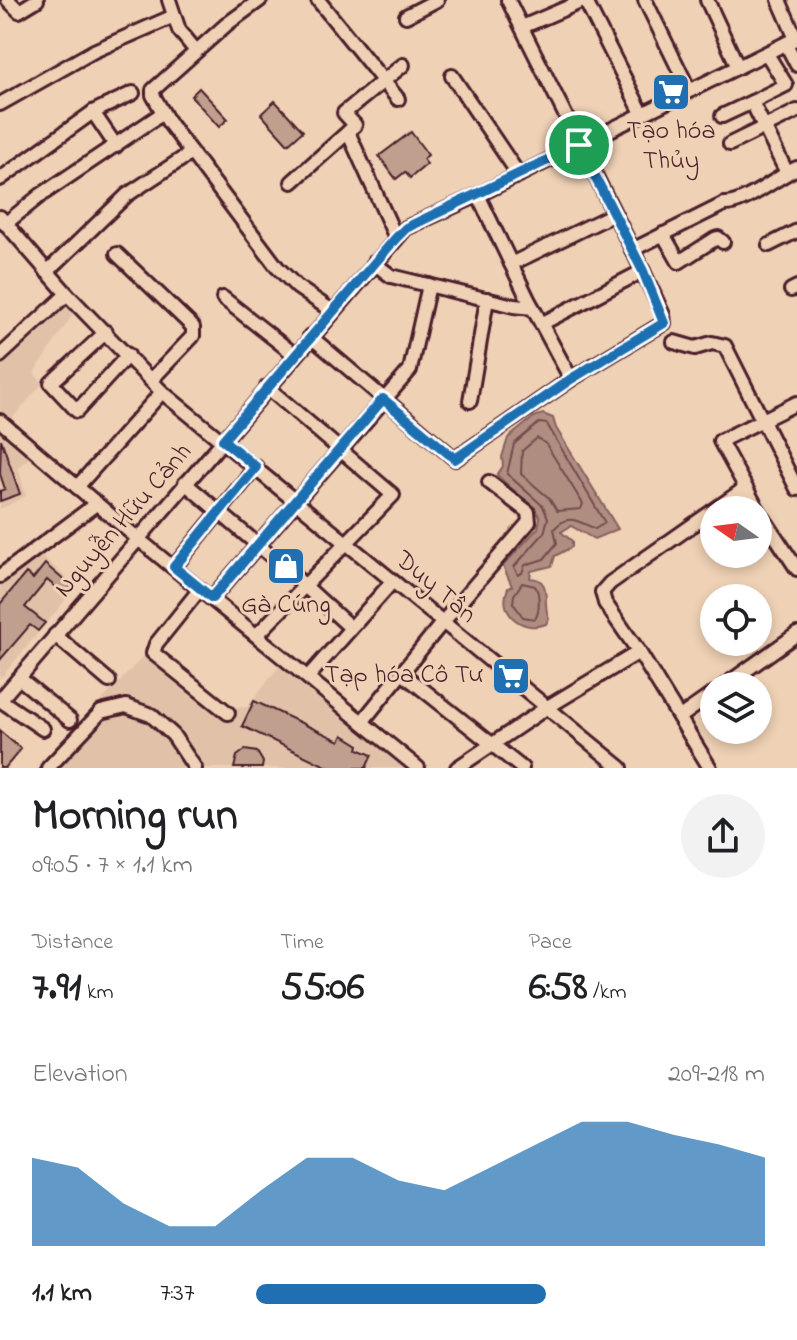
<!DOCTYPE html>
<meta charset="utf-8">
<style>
:root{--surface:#fff;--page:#f2f2f2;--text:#202124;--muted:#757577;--accent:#1f6fb2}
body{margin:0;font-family:"Indie Flower",sans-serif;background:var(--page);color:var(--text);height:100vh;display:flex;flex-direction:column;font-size:30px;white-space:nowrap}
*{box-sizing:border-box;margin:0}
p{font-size:26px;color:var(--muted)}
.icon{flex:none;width:44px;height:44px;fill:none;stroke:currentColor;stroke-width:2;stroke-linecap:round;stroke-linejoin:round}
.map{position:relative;height:768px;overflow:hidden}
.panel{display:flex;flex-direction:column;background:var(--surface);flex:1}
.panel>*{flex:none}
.needle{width:52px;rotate:284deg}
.tools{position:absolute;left:700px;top:496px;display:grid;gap:16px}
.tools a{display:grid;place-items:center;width:72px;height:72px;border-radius:50%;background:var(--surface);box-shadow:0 4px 12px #0003;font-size:40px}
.pin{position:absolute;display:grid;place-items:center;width:68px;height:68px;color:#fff;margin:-34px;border:4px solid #fff;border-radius:50%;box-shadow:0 2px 8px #0007}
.round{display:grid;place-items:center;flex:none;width:84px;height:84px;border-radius:42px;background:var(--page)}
.overview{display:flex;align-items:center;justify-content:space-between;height:136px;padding:0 32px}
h1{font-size:44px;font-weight:700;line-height:60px}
.metrics{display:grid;grid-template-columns:repeat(3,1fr);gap:12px;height:136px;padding:8px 32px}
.metrics div{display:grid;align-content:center}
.metrics b{font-size:40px;font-weight:700}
.metrics small{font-size:22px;font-weight:400}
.metrics p{font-size:22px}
.chart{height:224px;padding:16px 32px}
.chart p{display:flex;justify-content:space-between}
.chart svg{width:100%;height:144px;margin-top:8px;fill:var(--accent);opacity:.7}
ul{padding:0 32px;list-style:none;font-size:26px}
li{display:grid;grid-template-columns:128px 96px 1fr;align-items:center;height:60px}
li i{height:20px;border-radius:10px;background:var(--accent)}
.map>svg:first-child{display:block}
.built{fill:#e1c2a9}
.water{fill:#b08d81;stroke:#87615f;stroke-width:2}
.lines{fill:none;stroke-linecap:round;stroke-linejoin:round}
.shore{stroke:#734b4d;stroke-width:2}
.building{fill:#c19f8e;stroke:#4a1f2b;stroke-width:2}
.minor-casing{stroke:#4a1f2b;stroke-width:18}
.minor{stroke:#efd1b5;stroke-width:12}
.route-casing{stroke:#fff;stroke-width:16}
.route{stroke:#1f6fb2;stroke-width:10}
.labels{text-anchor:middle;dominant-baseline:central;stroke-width:6;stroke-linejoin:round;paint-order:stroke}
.poi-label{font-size:26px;fill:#4a1f2b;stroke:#efd1b5}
.street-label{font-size:26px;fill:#4a1f2b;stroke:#efd1b5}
</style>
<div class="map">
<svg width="797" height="768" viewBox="0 0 797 768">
<rect width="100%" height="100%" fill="#efd1b5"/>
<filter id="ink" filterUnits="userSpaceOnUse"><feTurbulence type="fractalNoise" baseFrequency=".0125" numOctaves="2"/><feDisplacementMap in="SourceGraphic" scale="16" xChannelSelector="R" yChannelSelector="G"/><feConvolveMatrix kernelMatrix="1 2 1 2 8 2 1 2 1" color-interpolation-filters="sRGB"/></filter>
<g filter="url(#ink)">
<g class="built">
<polygon points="63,300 75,311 34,373 43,383 8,423 0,416 0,360"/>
<polygon points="0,428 26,450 29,458 18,467 26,496 0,509"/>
<polygon points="40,554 76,587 0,679 0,582"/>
<polygon points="149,650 230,708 247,707 282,663 410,768 39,768"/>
</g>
<path class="water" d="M543,414L553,418L556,428L618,529L594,539L571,526L561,532L572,541V547L555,556L552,566L531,571L530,578C554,579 541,603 549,618L546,624C522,633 497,613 508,588L512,586L503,566L538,528L540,518L537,512L497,475L503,466L502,457L508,438L534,417Z"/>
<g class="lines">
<g class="shore">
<path d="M539,423L547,424L605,523L595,529C578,521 568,513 554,529L557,543L544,559L525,565L522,573L518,575L514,567L544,533L548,518L543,506L507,474L514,444Z"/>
<polygon points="537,438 546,444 583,504 581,509 557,511 549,498 521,474 522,451"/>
<path d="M522,583L535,586C540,593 540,612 535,619L523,617L513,603L514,595Z"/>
</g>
</g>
<g class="building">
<polygon points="199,88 228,119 219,127 191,96"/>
<polygon points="275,101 303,131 288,144 261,114"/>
<polygon points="411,132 428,155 423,159 427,164 410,178 405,172 396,179 379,156"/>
<polygon points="1,439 20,494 0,501 0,491 5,489 0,474"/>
<polygon points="45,564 73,588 66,596 47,580 25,607 45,623 38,631 30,625 0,660 0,604 26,573 33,579"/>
<polygon points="254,701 340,741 343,735 359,745 358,749 372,755 366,768 330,768 242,726"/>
<polygon points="0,731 21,749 5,768 0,768"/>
<polygon points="245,750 257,752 263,762 262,768 234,768 237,756"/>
</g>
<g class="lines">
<defs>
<g id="minor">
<polyline points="8,0 19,11 37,0"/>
<polyline points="169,0 179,30 196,51"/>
<polyline points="260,0 227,24 153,90 153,95 169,123 277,267 297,287 332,311"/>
<polyline points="318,0 398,99"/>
<polyline points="585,0 642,113"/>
<polyline points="645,0 689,90"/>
<polyline points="707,0 738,67"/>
<polyline points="779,0 796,39"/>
<polyline points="406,16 437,0"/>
<polyline points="522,27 585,0"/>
<polyline points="786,44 797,65"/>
<polyline points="767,54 786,85 752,102 787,173"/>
<polyline points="452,76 519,175"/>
<polyline points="0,104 94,51 174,16"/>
<polyline points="93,112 116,146"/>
<polyline points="722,116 752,102"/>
<polyline points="348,132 355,125 344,113 403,65"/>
<polyline points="730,144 797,111"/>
<polyline points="0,179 93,112 133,93"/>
<polyline points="292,182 348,132 396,238"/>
<polyline points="478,195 528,299 571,379"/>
<polyline points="0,217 67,294 162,392 621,768"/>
<polyline points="5,224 41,195 163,113"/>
<polyline points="663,234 679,262 715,239 718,238 723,242"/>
<polyline points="769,245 797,231"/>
<path d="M632,250L724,204C744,205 777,177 797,168"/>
<polyline points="117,254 193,327 193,336 151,380"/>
<polyline points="374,263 391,276 514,306 533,308"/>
<polyline points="511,264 614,214"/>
<polyline points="47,272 127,195 191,153"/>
<polyline points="791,290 797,287"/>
<polyline points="223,298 295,355"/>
<polyline points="543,323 643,271"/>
<polyline points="106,332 51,383 77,411 128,355"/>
<polyline points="310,336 455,459 571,379 664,323 663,315 643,271 508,0"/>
<polyline points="674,342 695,348 712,343 725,346 797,489"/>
<polyline points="0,356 67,294"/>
<polyline points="470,401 487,299"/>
<polyline points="0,421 137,538 418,768"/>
<polyline points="185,483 284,567 351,628"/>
<polyline points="77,487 162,392"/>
<polyline points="758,510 720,441 797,403"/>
<polyline points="758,510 797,569"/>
<polyline points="174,567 256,467"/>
<polyline points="0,576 96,504"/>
<polyline points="200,589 156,644 153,653 228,713"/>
<polyline points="212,598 410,370 429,285"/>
<polyline points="55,635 109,681"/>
<polyline points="257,635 393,495 267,387"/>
<polyline points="639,652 710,768"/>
<polyline points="402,673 522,768"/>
<polyline points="308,677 392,582"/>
<polyline points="19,678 70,720"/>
<polyline points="724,686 797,634"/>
<polyline points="0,700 406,228 478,195 797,38"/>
<polyline points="0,700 43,729"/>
<polyline points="680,717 714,693"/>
<polyline points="362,722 442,623 529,522 528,512 489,482"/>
<polyline points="48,768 101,712 126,706 151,715 173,735 195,768"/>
<polyline points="457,768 546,708 639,652 605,603 602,592 610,583 744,489"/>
</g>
</defs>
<use href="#minor" class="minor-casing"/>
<use href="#minor" class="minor"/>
</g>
</g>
<g class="lines" filter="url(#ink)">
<defs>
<polygon id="route" points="579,145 643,271 664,323 571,379 455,459 383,399 212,598 174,567 256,467 223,440 396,238 406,228"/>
</defs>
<use href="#route" class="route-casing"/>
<use href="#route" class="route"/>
</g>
<defs>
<symbol id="supermarket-square" viewBox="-11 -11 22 22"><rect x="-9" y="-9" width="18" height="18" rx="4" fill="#1f6fb2" stroke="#efd1b5"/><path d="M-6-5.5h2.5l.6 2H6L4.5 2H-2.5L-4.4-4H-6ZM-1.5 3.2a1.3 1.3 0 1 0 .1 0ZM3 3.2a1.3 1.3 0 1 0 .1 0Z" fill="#fff"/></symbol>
<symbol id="shop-square" viewBox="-11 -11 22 22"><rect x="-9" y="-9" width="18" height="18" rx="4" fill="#1f6fb2" stroke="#efd1b5"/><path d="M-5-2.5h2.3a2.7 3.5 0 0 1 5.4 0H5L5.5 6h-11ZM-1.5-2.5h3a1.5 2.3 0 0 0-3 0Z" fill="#fff"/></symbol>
</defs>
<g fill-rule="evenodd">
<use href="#supermarket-square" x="649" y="70" width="44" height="44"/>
<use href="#shop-square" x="264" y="544" width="44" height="44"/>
<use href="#supermarket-square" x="489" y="654" width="44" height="44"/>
</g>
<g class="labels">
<g class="poi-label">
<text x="671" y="132">Tạo hóa<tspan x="671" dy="30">Thủy</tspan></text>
<text x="286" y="606">Gà Cúng</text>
<text x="483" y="676" text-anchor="end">Tạp hóa Cô Tư</text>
</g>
<g class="street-label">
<text transform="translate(124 521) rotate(-49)">Nguyễn Hữu Cảnh</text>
<text transform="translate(435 588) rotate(40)">Duy Tân</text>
</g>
</g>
</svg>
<div class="tools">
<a><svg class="needle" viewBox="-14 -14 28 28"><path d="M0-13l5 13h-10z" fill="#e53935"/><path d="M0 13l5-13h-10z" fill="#757577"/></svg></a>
<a><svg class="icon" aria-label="locate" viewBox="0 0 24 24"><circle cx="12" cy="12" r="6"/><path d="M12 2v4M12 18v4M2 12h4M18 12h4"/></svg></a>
<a><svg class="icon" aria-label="layers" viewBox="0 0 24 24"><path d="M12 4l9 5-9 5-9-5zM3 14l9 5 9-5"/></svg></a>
</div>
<div class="pin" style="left:579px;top:145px;background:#1e9e55"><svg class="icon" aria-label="arrive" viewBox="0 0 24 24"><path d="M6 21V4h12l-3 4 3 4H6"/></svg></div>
</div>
<section class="panel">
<div class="overview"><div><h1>Morning run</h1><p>09:05 · 7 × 1.1 km</p></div><a class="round"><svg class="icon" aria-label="share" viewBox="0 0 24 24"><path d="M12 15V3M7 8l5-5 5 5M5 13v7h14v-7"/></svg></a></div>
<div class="metrics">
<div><p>Distance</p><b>7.91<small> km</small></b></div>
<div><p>Time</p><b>55:06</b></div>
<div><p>Pace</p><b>6:58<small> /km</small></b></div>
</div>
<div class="chart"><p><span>Elevation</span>209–218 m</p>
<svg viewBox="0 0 160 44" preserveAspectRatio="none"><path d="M0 44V17L10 20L20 31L30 38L40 38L50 27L60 17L70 17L80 24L90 27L100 20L110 13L120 6L130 6L140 10L150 13L160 17V44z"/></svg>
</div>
<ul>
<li><b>1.1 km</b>7:37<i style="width:57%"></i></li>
</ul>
</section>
